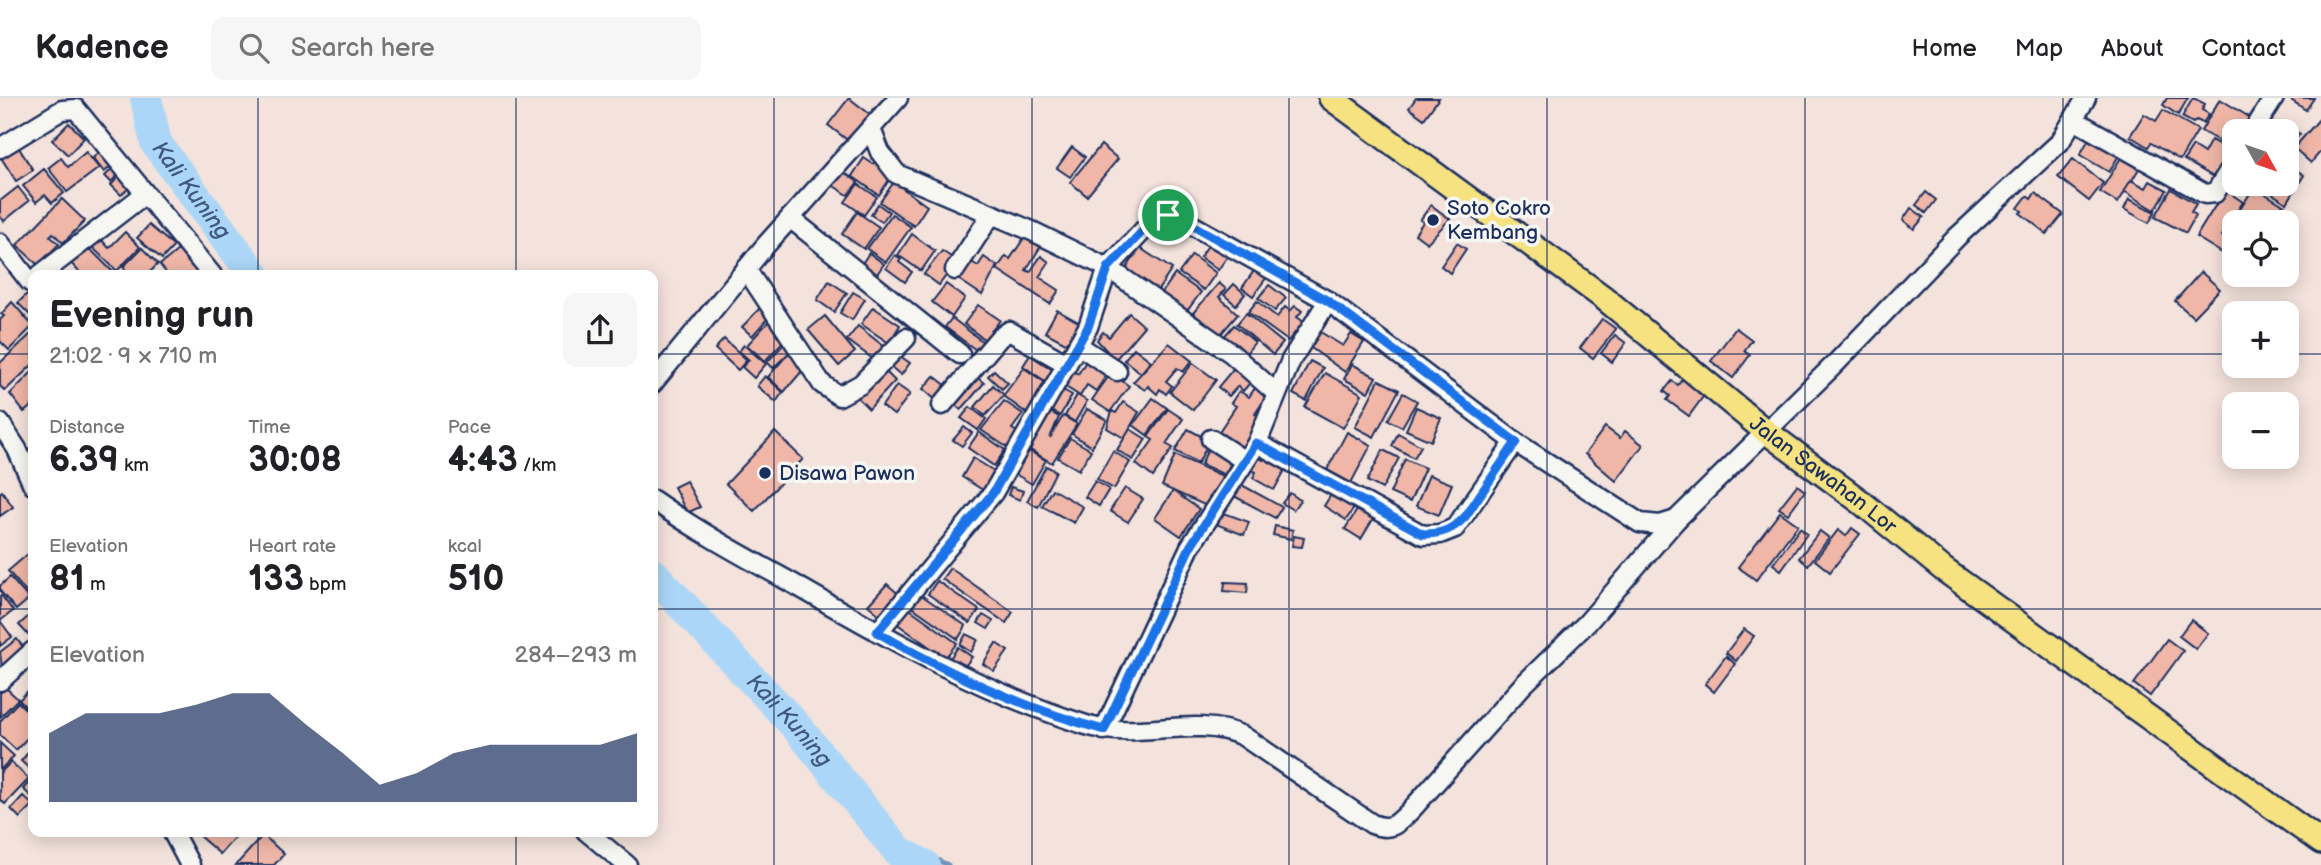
<!DOCTYPE html>
<meta charset="utf-8">
<style>
:root{--surface:#fff;--page:#f6f6f6;--text:#202124;--muted:#757577;--line:#e0e0e0;--accent:#1b2f5e}
body{margin:0;font-family:"Balsamiq Sans",sans-serif;background:var(--page);color:var(--text);height:100vh;display:flex;flex-direction:column;font-size:26px;white-space:nowrap}
*{box-sizing:border-box;margin:0}
p{font-size:23px;color:var(--muted)}
.icon{flex:none;width:38px;height:38px;fill:none;stroke:currentColor;stroke-width:2;stroke-linecap:round;stroke-linejoin:round}
.map{position:relative;flex:1;overflow:hidden}
.details{position:absolute;left:28px;top:172px;width:630px;height:567px;display:flex;flex-direction:column;background:var(--surface);border-radius:14px;box-shadow:0 4px 18px #0003}
.details>*{flex:none}
.needle{width:46px;rotate:130deg}
.controls{position:absolute;left:2222px;top:21px;display:grid;gap:14px}
.controls a{display:grid;place-items:center;width:77px;height:77px;border-radius:14px;background:var(--surface);box-shadow:0 4px 18px #0003;font-size:35px}
.pin{position:absolute;display:grid;place-items:center;width:60px;height:60px;color:#fff;margin:-30px;border:4px solid #fff;border-radius:50%;box-shadow:0 2px 7px #0007}
.round{display:grid;place-items:center;flex:none;width:74px;height:74px;border-radius:14px;background:var(--page)}
.headline{display:flex;align-items:center;justify-content:space-between;height:119px;padding:0 21px}
h1{font-size:38px;font-weight:600;line-height:52px}
.stats{display:grid;grid-template-columns:repeat(3,1fr);gap:10px;height:119px;padding:7px 21px}
.stats div{display:grid;align-content:center}
.stats b{font-size:35px;font-weight:600}
.stats small{font-size:19px;font-weight:400}
.stats p{font-size:19px}
.chart{height:196px;padding:14px 21px}
.chart p{display:flex;justify-content:space-between}
.chart svg{width:100%;height:126px;margin-top:7px;fill:var(--accent);opacity:.7}
header{display:flex;align-items:center;gap:42px;box-sizing:border-box;height:98px;padding:0 35px;background:var(--surface);border-bottom:2px solid var(--line)}
header strong{font-size:33px}
nav{display:flex;gap:38px;margin-inline-start:auto;font-size:24px}
.search{width:490px;height:63px;background:var(--page);display:flex;align-items:center;gap:18px;box-sizing:border-box;padding:0 24px;border-radius:14px;color:var(--muted);font-size:26px}
.map>svg:first-child{display:block}
.lines{fill:none;stroke-linecap:round;stroke-linejoin:round}
.stream{stroke:#7293ba;stroke-width:5}
.river{stroke:#acd6f7;stroke-width:32}
.building{fill:#f0b7a8;stroke:#1b2f5e;stroke-width:2}
.minor-casing{stroke:#1b2f5e;stroke-width:23}
.major-casing{stroke:#1b2f5e;stroke-width:28}
.minor{stroke:#f6f6f2;stroke-width:18}
.major{stroke:#f6e281;stroke-width:23}
.route-casing{stroke:#fff;stroke-width:14}
.route{stroke:#1a73e8;stroke-width:9}
.grid{fill:none;stroke:#1b2f5e;stroke-width:2;stroke-opacity:0.55}
.poi-dot{fill:#1b2f5e;stroke:#f6f6f2;stroke-width:2.5}
.labels{text-anchor:middle;dominant-baseline:central;stroke-width:7;stroke-linejoin:round;paint-order:stroke}
.poi-label{font-size:21px;fill:#1b2f5e;stroke:#f6f6f2;text-anchor:start}
.street-label{font-size:21px;fill:#1b2f5e;stroke:#f6f6f2}
.water-label{font-size:23px;font-style:italic;fill:#3f5984;stroke:#f6f6f2}
</style>
<header>
<strong>Kadence</strong>
<div class="search"><svg class="icon" aria-label="search" viewBox="0 0 24 24"><circle cx="10" cy="10" r="6"/><path d="M15 15l6 6"/></svg>Search here</div>
<nav><a>Home</a><a>Map</a><a>About</a><a>Contact</a></nav>
</header>
<div class="map">
<svg width="2321" height="767" viewBox="0 0 2321 767">
<rect width="100%" height="100%" fill="#f4e3dc"/>
<filter id="ink" filterUnits="userSpaceOnUse"><feTurbulence type="fractalNoise" baseFrequency=".0143" numOctaves="2"/><feDisplacementMap in="SourceGraphic" scale="14" xChannelSelector="R" yChannelSelector="G"/><feConvolveMatrix kernelMatrix="1 2 1 2 8 2 1 2 1" color-interpolation-filters="sRGB"/></filter>
<g filter="url(#ink)">
<g class="lines">
<polyline class="stream" points="895,737 904,747 948,767"/>
<g class="river">
<path id="s1" d="M146,0L156,45L254,177"/>
<path id="s2" d="M653,476L795,627L899,754L924,767"/>
</g>
</g>
<g class="building">
<polygon points="849,0 871,17 850,44 828,27"/>
<polygon points="1416,0 1439,0 1424,21 1409,10"/>
<polygon points="2167,0 2188,0 2178,17 2163,7"/>
<polygon points="2193,0 2205,6 2202,12 2209,16 2203,25 2196,22 2193,25 2182,19"/>
<polygon points="2288,0 2314,0 2306,12"/>
<polygon points="2220,1 2254,22 2247,33 2235,33 2235,52 2201,33"/>
<polygon points="2163,12 2198,32 2180,62 2151,45 2148,49 2130,38 2144,16 2156,23"/>
<polygon points="2321,19 2321,53 2311,65 2294,50"/>
<polygon points="69,25 84,40 68,57 52,42"/>
<polygon points="2287,27 2300,36 2287,53 2287,33 2283,33"/>
<polygon points="2091,37 2121,54 2109,74 2080,57"/>
<polygon points="2211,42 2231,53 2217,81 2184,62 2193,48 2204,55"/>
<polygon points="17,47 33,72 16,83 0,58"/>
<polygon points="1101,47 1118,61 1087,98 1070,84"/>
<polygon points="106,49 118,63 104,74 93,60"/>
<polygon points="1072,49 1085,59 1070,79 1057,70"/>
<polygon points="86,54 99,70 67,94 48,70 61,60 68,69"/>
<polygon points="2122,58 2140,69 2118,105 2100,94"/>
<polygon points="864,60 873,66 877,61 891,79 879,97 852,78"/>
<polygon points="2073,61 2103,85 2089,103 2058,79"/>
<polygon points="117,66 123,72 111,84 105,78"/>
<polygon points="2287,66 2304,77 2287,105 2263,90 2266,86 2287,86"/>
<polygon points="44,71 64,95 52,105 45,97 36,104 23,88"/>
<polygon points="842,73 858,84 848,97 832,87"/>
<polygon points="119,79 130,89 121,97 111,87"/>
<polygon points="2131,82 2146,90 2150,83 2167,92 2155,112 2124,93"/>
<polygon points="894,84 927,108 914,128 880,104"/>
<polygon points="858,86 877,99 864,117 845,104"/>
<polygon points="18,89 29,103 4,123 0,118 0,103"/>
<polygon points="2254,89 2285,108 2274,124 2257,115 2254,122 2239,113"/>
<polygon points="2171,91 2196,106 2191,114 2196,117 2186,135 2155,119"/>
<polygon points="2225,92 2243,104 2222,138 2228,142 2235,134 2235,163 2196,139"/>
<polygon points="1926,94 1936,102 1926,115 1916,107"/>
<polygon points="2035,95 2063,116 2047,136 2020,115 2022,113 2018,110 2027,98 2031,101"/>
<polygon points="62,101 85,123 63,145 53,135 50,138 59,146 38,167 17,147"/>
<polygon points="2129,101 2155,114 2149,125 2124,111"/>
<polygon points="878,106 889,114 882,124 871,117"/>
<polygon points="1431,107 1450,121 1427,145 1415,136 1423,124 1420,122"/>
<polygon points="1911,110 1924,119 1914,131 1903,122"/>
<polygon points="857,114 879,129 864,151 842,136"/>
<polygon points="892,116 911,129 886,164 867,151"/>
<polygon points="149,127 174,148 162,161 137,140"/>
<polygon points="125,134 140,149 117,173 91,148 99,139 109,150"/>
<polygon points="912,136 935,153 921,173 898,157"/>
<polygon points="1026,137 1041,148 1026,172 1030,174 1041,158 1049,164 1039,179 1059,192 1050,206 997,171 1006,158 1010,161"/>
<polygon points="1212,142 1230,155 1218,172 1200,159"/>
<polygon points="83,144 116,177 82,177 67,161"/>
<polygon points="1457,145 1466,151 1450,175 1441,168"/>
<polygon points="184,147 201,177 168,177 160,167"/>
<polygon points="142,150 158,166 147,177 130,177 123,169"/>
<polygon points="1140,150 1172,171 1158,192 1126,171"/>
<polygon points="942,153 957,163 939,187 924,176"/>
<polygon points="869,155 884,166 872,183 857,173"/>
<polygon points="895,157 901,161 899,164 912,174 905,184 886,170"/>
<polygon points="1192,157 1216,175 1204,192 1179,175"/>
<polygon points="984,159 997,168 982,197 955,179 967,161 978,168"/>
<polygon points="1258,167 1269,176 1253,198 1242,190"/>
<polygon points="2201,174 2220,191 2193,219 2175,203"/>
<polygon points="1175,176 1201,194 1187,213 1162,195"/>
<polygon points="829,183 847,195 834,214 817,202"/>
<polygon points="1219,185 1226,191 1219,199 1238,216 1219,238 1193,215"/>
<polygon points="946,186 965,200 952,219 932,204"/>
<polygon points="1234,186 1245,196 1236,207 1224,197"/>
<polygon points="1269,187 1286,200 1275,213 1258,200"/>
<polygon points="31,192 33,193 33,220 18,205"/>
<polygon points="853,194 865,201 852,222 840,215"/>
<polygon points="1257,203 1277,219 1285,209 1290,213 1295,208 1302,213 1297,219 1304,224 1288,243 1248,214"/>
<polygon points="12,204 33,228 9,252 0,243 0,222 4,218 1,216"/>
<polygon points="978,207 1000,222 985,242 964,226"/>
<polygon points="873,209 900,227 889,245 861,226"/>
<polygon points="760,210 769,219 752,238 742,229"/>
<polygon points="1057,212 1087,229 1075,250 1045,234"/>
<polygon points="1129,215 1144,228 1115,262 1097,242 1103,234 1109,239"/>
<polygon points="1246,215 1283,245 1273,257 1237,226"/>
<polygon points="825,218 855,254 839,268 808,232"/>
<polygon points="772,220 790,236 765,263 747,247"/>
<polygon points="952,220 983,244 976,252 945,229"/>
<polygon points="1602,221 1616,231 1593,260 1580,250"/>
<polygon points="1234,227 1255,244 1243,259 1222,241"/>
<polygon points="858,228 886,250 876,263 847,242"/>
<polygon points="1314,230 1343,248 1351,236 1364,244 1345,274 1304,245"/>
<polygon points="1736,230 1752,242 1744,253 1750,257 1733,280 1711,263"/>
<polygon points="32,235 33,266 5,293 0,288 0,265"/>
<polygon points="1615,237 1626,245 1612,264 1601,255"/>
<polygon points="724,241 747,262 738,272 715,251"/>
<polygon points="1169,245 1192,263 1183,274 1177,270 1166,283 1172,288 1166,296 1160,291 1157,296 1148,288 1145,292 1133,284"/>
<polygon points="784,246 791,253 773,270 767,264"/>
<polygon points="744,247 766,266 754,280 742,269 749,262 739,253"/>
<polygon points="1134,250 1151,263 1141,275 1124,262"/>
<polygon points="792,251 809,265 784,294 768,279"/>
<polygon points="1030,257 1059,276 1051,287 1023,268"/>
<polygon points="900,258 910,265 901,277 891,269"/>
<polygon points="1088,260 1109,273 1096,293 1087,287 1080,298 1058,284 1068,269 1078,276"/>
<polygon points="1310,263 1323,270 1306,303 1293,296"/>
<polygon points="1193,265 1216,282 1193,312 1170,294"/>
<polygon points="1238,265 1255,279 1243,293 1238,288 1229,298 1218,289"/>
<polygon points="1352,266 1376,279 1368,294 1344,281"/>
<polygon points="881,269 895,283 869,311 855,297"/>
<polygon points="1024,270 1050,288 1029,317 1003,298"/>
<polygon points="994,272 1008,285 1002,291 988,278"/>
<polygon points="33,273 33,307 24,314 10,296"/>
<polygon points="971,274 984,285 961,312 948,301"/>
<polygon points="1111,275 1129,288 1110,314 1092,302"/>
<polygon points="1325,275 1362,296 1343,330 1305,309"/>
<polygon points="765,278 783,294 776,304 757,288"/>
<polygon points="934,278 948,289 937,303 923,291"/>
<polygon points="1683,280 1705,296 1689,318 1667,302 1670,298 1664,293 1672,283 1678,287"/>
<polygon points="1379,282 1399,292 1374,339 1355,329"/>
<polygon points="897,287 910,296 894,317 882,308"/>
<polygon points="993,287 1004,297 985,318 975,309"/>
<polygon points="1058,289 1072,297 1060,318 1045,310"/>
<polygon points="1255,290 1267,298 1255,316 1262,320 1241,351 1218,335 1236,308 1231,305 1239,293 1249,299"/>
<polygon points="1403,295 1417,303 1402,329 1388,322"/>
<polygon points="1077,297 1087,303 1075,324 1065,318"/>
<polygon points="1153,300 1167,310 1147,337 1133,327"/>
<polygon points="1004,303 1023,316 1012,331 1019,335 1008,350 981,332"/>
<polygon points="1123,304 1139,314 1124,340 1107,330 1112,313 1116,315"/>
<polygon points="970,309 986,321 978,332 961,320"/>
<polygon points="1416,309 1441,320 1431,343 1406,332"/>
<polygon points="1087,311 1107,322 1092,349 1072,336"/>
<polygon points="1168,311 1183,321 1166,346 1173,350 1153,379 1136,366 1153,342 1148,339"/>
<polygon points="1050,314 1059,319 1050,340 1063,318 1077,326 1052,365 1022,347 1033,330 1038,333"/>
<polygon points="964,329 972,335 962,348 953,342"/>
<polygon points="1605,329 1620,340 1625,333 1643,347 1616,383 1585,356"/>
<polygon points="1130,331 1146,341 1133,362 1117,352"/>
<polygon points="1188,331 1210,343 1198,365 1175,353"/>
<polygon points="775,334 803,361 754,413 726,386"/>
<polygon points="979,334 1005,352 994,368 968,350"/>
<polygon points="1347,334 1371,347 1351,385 1327,372"/>
<polygon points="1398,335 1421,348 1414,360 1392,348"/>
<polygon points="1070,340 1091,352 1079,372 1058,360"/>
<polygon points="1210,347 1234,358 1225,377 1201,366"/>
<polygon points="1383,352 1399,360 1382,391 1367,383"/>
<polygon points="1029,353 1046,362 1032,386 1015,376"/>
<polygon points="1113,353 1130,364 1114,391 1097,381"/>
<polygon points="1267,354 1289,365 1274,392 1253,380 1256,374 1250,371 1257,358 1263,362"/>
<polygon points="1175,357 1225,379 1211,410 1162,388"/>
<polygon points="973,360 994,373 983,392 962,379"/>
<polygon points="1405,361 1425,370 1410,404 1390,395"/>
<polygon points="1046,368 1056,373 1038,409 1027,403"/>
<polygon points="1429,377 1452,386 1439,417 1416,408"/>
<polygon points="686,383 700,409 687,415 674,389"/>
<polygon points="1095,383 1109,391 1099,408 1085,399"/>
<polygon points="1240,386 1282,409 1275,420 1234,398"/>
<polygon points="1797,387 1805,393 1788,416 1779,410"/>
<polygon points="1011,389 1023,393 1020,402 1008,397"/>
<polygon points="1125,390 1143,401 1128,424 1110,413"/>
<polygon points="1052,391 1083,409 1074,425 1042,408"/>
<polygon points="1334,392 1356,407 1346,422 1324,408"/>
<polygon points="2,393 13,409 0,418 0,395"/>
<polygon points="1173,393 1199,411 1181,438 1155,420"/>
<polygon points="1290,395 1300,402 1293,412 1282,405"/>
<polygon points="1359,409 1375,418 1361,441 1345,431"/>
<polygon points="1221,414 1249,424 1244,437 1216,426"/>
<polygon points="1780,414 1798,427 1756,482 1738,469"/>
<polygon points="1275,428 1293,432 1291,441 1273,437"/>
<polygon points="1800,430 1807,436 1781,472 1773,466"/>
<polygon points="1852,430 1860,436 1830,474 1815,462 1838,432 1846,438"/>
<polygon points="1820,433 1829,440 1808,467 1799,460"/>
<polygon points="1294,438 1304,440 1302,449 1292,448"/>
<polygon points="28,456 33,463 32,501 8,473"/>
<polygon points="950,470 1013,514 1006,525 942,481"/>
<polygon points="10,479 29,501 16,512 0,493 0,488"/>
<polygon points="937,483 979,512 970,525 928,496"/>
<polygon points="1225,484 1248,485 1247,495 1224,493"/>
<polygon points="887,486 901,498 882,519 868,507"/>
<polygon points="917,494 966,528 958,541 908,506"/>
<polygon points="1,497 13,513 0,523 0,498"/>
<polygon points="907,509 957,545 945,560 896,525"/>
<polygon points="33,514 33,542 19,527"/>
<polygon points="983,517 993,523 988,531 978,525"/>
<polygon points="2191,522 2208,535 2196,551 2179,538"/>
<polygon points="1,524 12,539 0,548 0,525"/>
<polygon points="1744,531 1754,538 1736,563 1726,555"/>
<polygon points="966,536 978,542 971,554 960,547"/>
<polygon points="17,541 26,553 2,571 0,554"/>
<polygon points="2167,541 2183,553 2150,598 2134,586"/>
<polygon points="996,545 1008,553 994,573 983,566"/>
<polygon points="958,549 972,559 961,573 948,563"/>
<polygon points="1726,558 1735,566 1714,594 1705,586"/>
<polygon points="6,590 18,601 0,619 0,595"/>
<polygon points="28,593 33,598 33,616 19,602"/>
<polygon points="18,604 33,618 27,625 33,634 16,652 0,637 0,623"/>
<polygon points="0,645 14,658 0,672"/>
<polygon points="33,649 33,674 21,663"/>
<polygon points="11,664 29,681 5,706 0,701 0,675"/>
<polygon points="31,682 33,684 33,700 23,691"/>
<polygon points="23,698 33,707 20,720 11,711"/>
<polygon points="201,733 231,733 236,738 220,756 198,737"/>
<polygon points="263,737 284,756 274,767 236,767"/>
</g>
<g class="lines">
<defs>
<g id="minor">
<polyline points="2074,22 2205,96 2215,95 2235,63"/>
<polyline points="871,31 880,54 897,76 1032,133 1108,170 1154,121 1161,117 1174,117 1328,203 1515,344 1640,425 1660,427 1676,422"/>
<polyline points="2253,33 2274,0"/>
<polyline points="0,50 62,12 76,11 212,177"/>
<polyline points="790,120 960,256"/>
<polyline points="0,145 30,184 33,182"/>
<polyline points="746,171 822,286 839,298 861,286 906,240"/>
<polyline points="955,172 991,117"/>
<polyline points="40,177 145,96"/>
<polyline points="1078,247 1117,273"/>
<polyline points="653,285 765,148 898,0"/>
<polyline points="942,307 999,240 1009,233 1067,266"/>
<polyline points="0,325 17,351 33,387"/>
<polyline points="1211,341 1245,363"/>
<polyline points="1257,345 1423,437 1440,436 1455,430 1515,344"/>
<path d="M653,402C700,435 749,461 799,489C891,542 984,595 1086,627C1138,643 1194,616 1243,638L1372,726C1392,734 1398,725 1412,711L1523,587L1587,525L1676,422L1837,264L1957,139L2060,44L2086,0"/>
<polyline points="878,534 993,395 1088,229 1108,170 1231,255 1276,295"/>
<polyline points="0,583 33,553"/>
<polyline points="1104,632 1190,449 1257,345 1291,262 1328,203"/>
<polyline points="172,733 190,767"/>
<polyline points="586,733 627,767"/>
</g>
<g id="major">
<path id="s3" d="M1331,0L1604,200L1764,332L1861,404L1943,471L2321,744"/>
</g>
</defs>
<use href="#minor" class="minor-casing"/>
<use href="#major" class="major-casing"/>
<use href="#minor" class="minor"/>
<use href="#major" class="major"/>
</g>
</g>
<g class="lines" filter="url(#ink)">
<defs>
<path id="route" d="M1161,117H1174L1328,203L1516,344L1465,419C1452,432 1442,436 1423,436L1256,345L1190,449L1104,632C1027,611 947,575 877,534L993,395L1088,229L1108,170L1154,121Z"/>
</defs>
<use href="#route" class="route-casing"/>
<use href="#route" class="route"/>
</g>
<path class="grid" d="M258,0V177M516,0V177M774,0V767M1032,0V767M1289,0V767M1547,0V767M1805,0V767M2063,0V767M0,256H33M653,256H2235M2287,256H2321M0,511H33M653,511H2321M258,733V767M516,733V767"/>
<g class="poi-dot">
<circle cx="1433" cy="122" r="7"/>
<circle cx="765" cy="375" r="7"/>
</g>
<g class="labels">
<g class="poi-label">
<text x="1447" y="110">Soto Cokro<tspan x="1447" dy="24">Kembang</tspan></text>
<text x="779" y="375">Disawa Pawon</text>
</g>
<g class="street-label">
<text stroke="none"><textPath href="#s3" startOffset="620">Jalan Sawahan Lor</textPath></text>
</g>
<g class="water-label">
<text stroke="none"><textPath href="#s1" startOffset="105">Kali Kuning</textPath></text>
<text stroke="none"><textPath href="#s2" startOffset="200">Kali Kuning</textPath></text>
</g>
</g>
</svg>
<div class="controls">
<a><svg class="needle" viewBox="-14 -14 28 28"><path d="M0-13l5 13h-10z" fill="#e53935"/><path d="M0 13l5-13h-10z" fill="#757577"/></svg></a>
<a><svg class="icon" aria-label="locate" viewBox="0 0 24 24"><circle cx="12" cy="12" r="6"/><path d="M12 2v4M12 18v4M2 12h4M18 12h4"/></svg></a>
<a>+</a>
<a>−</a>
</div>
<div class="pin" style="left:1168px;top:117px;background:#1e9e55"><svg class="icon" aria-label="arrive" viewBox="0 0 24 24"><path d="M6 21V4h12l-3 4 3 4H6"/></svg></div>
<section class="details">
<div class="headline"><div><h1>Evening run</h1><p>21:02 · 9 × 710 m</p></div><a class="round"><svg class="icon" aria-label="share" viewBox="0 0 24 24"><path d="M12 15V3M7 8l5-5 5 5M5 13v7h14v-7"/></svg></a></div>
<div class="stats">
<div><p>Distance</p><b>6.39<small> km</small></b></div>
<div><p>Time</p><b>30:08</b></div>
<div><p>Pace</p><b>4:43<small> /km</small></b></div>
</div>
<div class="stats">
<div><p>Elevation</p><b>81<small> m</small></b></div>
<div><p>Heart rate</p><b>133<small> bpm</small></b></div>
<div><p>kcal</p><b>510</b></div>
</div>
<div class="chart"><p><span>Elevation</span>284–293 m</p>
<svg viewBox="0 0 160 44" preserveAspectRatio="none"><path d="M0 44V20L10 13L20 13L30 13L40 10L50 6L60 6L70 17L80 27L90 38L100 34L110 27L120 24L130 24L140 24L150 24L160 20V44z"/></svg>
</div>
</section>
</div>
